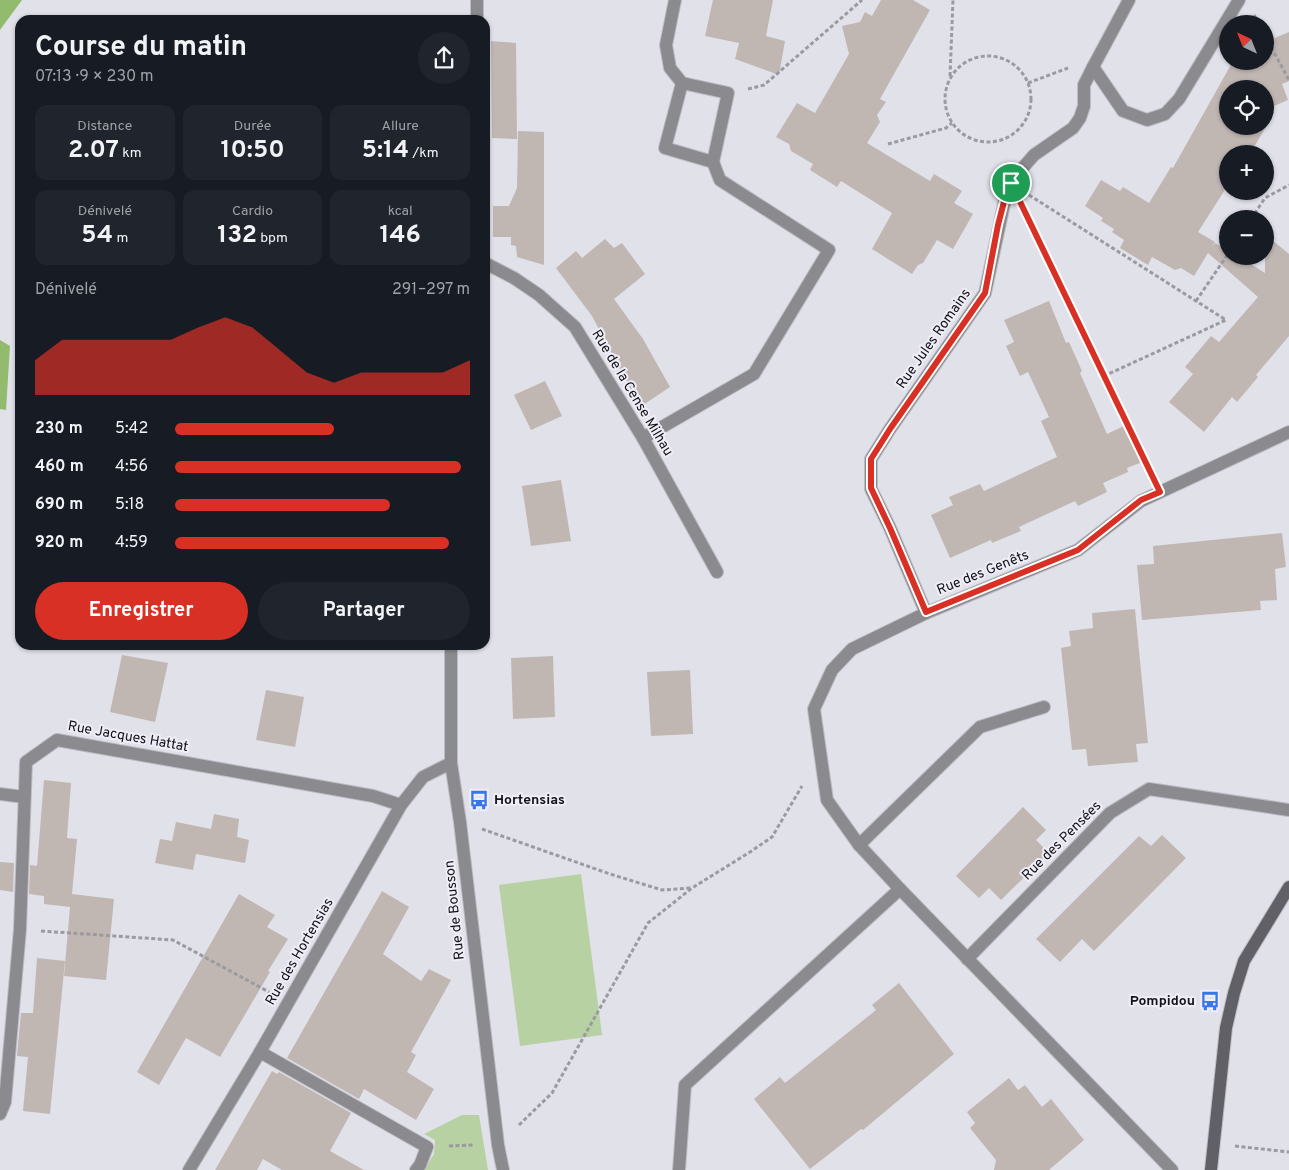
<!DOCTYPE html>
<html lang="fr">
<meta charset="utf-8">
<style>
:root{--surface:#171b24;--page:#20242c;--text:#f1f3f6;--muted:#9ea1a6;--accent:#d93025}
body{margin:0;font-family:Overpass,sans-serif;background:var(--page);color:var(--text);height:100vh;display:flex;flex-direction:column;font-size:19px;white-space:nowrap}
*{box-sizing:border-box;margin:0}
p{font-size:16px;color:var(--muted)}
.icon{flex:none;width:28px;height:28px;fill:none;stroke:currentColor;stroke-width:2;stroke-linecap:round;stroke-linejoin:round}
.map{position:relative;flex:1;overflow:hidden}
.details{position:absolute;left:15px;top:15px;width:475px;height:635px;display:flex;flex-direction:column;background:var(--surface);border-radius:15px;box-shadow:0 1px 4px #0004}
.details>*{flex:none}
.needle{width:32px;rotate:317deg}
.tools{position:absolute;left:1219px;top:15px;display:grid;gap:10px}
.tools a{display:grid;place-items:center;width:55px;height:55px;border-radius:50%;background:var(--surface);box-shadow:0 1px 4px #0004;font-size:25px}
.pin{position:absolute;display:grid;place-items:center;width:42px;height:42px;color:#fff;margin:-21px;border:2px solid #fff;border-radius:50%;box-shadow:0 1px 5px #0007}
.round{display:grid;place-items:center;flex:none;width:52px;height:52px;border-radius:26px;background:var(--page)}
.overview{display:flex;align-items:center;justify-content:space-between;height:85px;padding:0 20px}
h1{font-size:28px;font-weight:700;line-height:38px}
.figures{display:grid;grid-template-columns:repeat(3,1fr);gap:8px;height:85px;padding:5px 20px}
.figures div{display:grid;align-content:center;border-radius:12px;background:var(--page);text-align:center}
.figures b{font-size:25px;font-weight:700}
.figures small{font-size:14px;font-weight:400}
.figures p{font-size:14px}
.chart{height:140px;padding:10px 20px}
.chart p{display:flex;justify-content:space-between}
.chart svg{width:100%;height:90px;margin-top:5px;fill:var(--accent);opacity:.7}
.primary-button{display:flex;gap:10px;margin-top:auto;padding:10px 20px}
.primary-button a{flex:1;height:58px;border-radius:30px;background:var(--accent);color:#fff;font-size:20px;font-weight:700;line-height:58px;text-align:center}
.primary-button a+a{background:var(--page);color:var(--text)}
ul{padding:0 20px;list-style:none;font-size:16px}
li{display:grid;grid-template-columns:80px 60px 1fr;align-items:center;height:38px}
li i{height:12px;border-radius:6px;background:var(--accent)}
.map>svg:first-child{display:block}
.green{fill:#b7d1a2}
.forest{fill:#92bb6e}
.building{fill:#c0b7b3;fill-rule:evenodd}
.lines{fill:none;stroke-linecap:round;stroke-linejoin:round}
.service-casing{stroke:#bcbcc4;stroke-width:14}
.minor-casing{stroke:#bcbcc4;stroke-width:14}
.secondary-casing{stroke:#bcbcc4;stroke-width:14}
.path{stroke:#9a9aa1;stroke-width:3;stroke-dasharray:4 2.5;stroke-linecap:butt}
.service{stroke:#8b8a8e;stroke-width:12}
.minor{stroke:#8b8a8e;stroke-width:12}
.secondary{stroke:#616066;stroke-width:12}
.route-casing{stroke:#fff;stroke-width:10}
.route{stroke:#d93025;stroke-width:6}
.labels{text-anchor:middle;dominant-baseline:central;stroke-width:4;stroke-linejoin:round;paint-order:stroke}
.street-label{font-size:14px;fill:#141317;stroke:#efeef8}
.poi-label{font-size:14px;font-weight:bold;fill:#141317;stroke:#efeef8;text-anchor:start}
</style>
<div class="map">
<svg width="1289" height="1170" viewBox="0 0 1289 1170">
<rect width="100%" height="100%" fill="#e1e1ea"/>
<g class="green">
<polygon points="581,874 602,1035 520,1046 499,885"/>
<polygon points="462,1115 479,1115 488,1170 424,1170 434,1154 435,1140 424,1134"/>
</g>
<g class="forest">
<polygon points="0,0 22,0 0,30"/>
<polygon points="0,340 10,346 6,410 0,409"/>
</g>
<g class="building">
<polygon points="713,0 773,0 766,36 785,41 779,75 735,59 739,43 705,36"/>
<polygon points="881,0 913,0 930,10 880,99 886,102 877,115 880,122 867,143 930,181 934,174 962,191 954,203 973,214 953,249 937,240 923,263 918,265 912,274 872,249 892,213 841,181 837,187 810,170 813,164 791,151 789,144 776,137 797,103 815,113 849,54 842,26 860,22 865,12 872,16"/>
<path d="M1289,32V81L1282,84L1288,100L1267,109L1270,120L1250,154H1228V185L1198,232L1215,242L1211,248L1215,243L1228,250V256H1238L1265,273V234L1289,254V336L1256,375L1258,377L1237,402L1232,397L1204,432L1169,402L1193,374L1185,367L1211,336L1219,342L1258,297L1208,253L1194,276L1181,268L1175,270L1152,257L1148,265L1120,248L1124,240L1112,232L1114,229L1101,221L1103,218L1085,206L1101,180L1120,191L1123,187L1149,203L1171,167L1173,168L1233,61H1265V42ZM1228,89H1265V126H1228Z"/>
<polygon points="491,41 516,43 517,139 492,138"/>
<polygon points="518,131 544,132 544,265 517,257 516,246 511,245 511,237 493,237 493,206 509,206 517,188"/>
<polygon points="605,239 614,248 622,243 645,274 614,299 643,339 670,387 640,407 592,316 556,268 576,251 582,258"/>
<polygon points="1049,301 1066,343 1069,342 1082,371 1080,373 1107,434 1126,425 1142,462 1127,468 1128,472 1103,483 1107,492 1078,506 1075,501 1019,527 1021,531 992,543 991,540 950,558 931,515 953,505 949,497 980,484 984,491 1057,457 1041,421 1049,417 1028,372 1020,376 1006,346 1014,342 1004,320"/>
<polygon points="545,381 562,416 531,430 514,395"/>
<polygon points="561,480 571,541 531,546 522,486"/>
<polygon points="1282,533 1286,567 1275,569 1277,600 1260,601 1261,610 1142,620 1137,565 1154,564 1153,546"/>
<polygon points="1135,609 1148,743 1136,744 1138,762 1088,766 1086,749 1072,750 1061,648 1071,646 1069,631 1093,628 1092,613"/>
<polygon points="122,655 168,663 155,722 110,712"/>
<polygon points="553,656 555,717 513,719 511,658"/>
<polygon points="690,670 693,734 651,736 647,672"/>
<polygon points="266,690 304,697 295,747 256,740"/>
<polygon points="44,780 71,783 67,838 77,839 72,894 114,899 106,980 64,976 70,907 44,904 44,896 29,894 30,865 37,866"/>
<polygon points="1023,807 1046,830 1036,840 1049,853 1001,900 989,888 979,898 956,876"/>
<polygon points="214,814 239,819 237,837 249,840 245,863 196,854 193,870 155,863 160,839 172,841 176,822 211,829"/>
<polygon points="1162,835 1186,858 1094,951 1082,939 1060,962 1036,939 1139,836 1151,846"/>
<polygon points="0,862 14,863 13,892 0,890"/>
<polygon points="382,891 409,907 383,954 421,981 429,969 451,980 411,1052 416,1055 407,1072 434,1089 416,1120 364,1089 359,1099 287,1058"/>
<polygon points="239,894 275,915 267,927 288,939 268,971 270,972 220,1057 186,1038 159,1085 137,1072"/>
<polygon points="37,958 65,961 50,1114 23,1111 28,1057 17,1056 21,1013 33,1013"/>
<polygon points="899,983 954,1054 863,1130 861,1129 810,1169 754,1099 780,1077 785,1083 876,1010 872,1005"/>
<polygon points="272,1071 277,1074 279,1072 351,1113 330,1151 364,1170 282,1170 263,1159 257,1170 215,1170"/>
<polygon points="1009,1078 1018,1090 1025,1085 1042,1107 1051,1099 1084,1140 1049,1170 994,1170 996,1160 970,1128 975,1123 967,1112"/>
</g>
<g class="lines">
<defs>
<g id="service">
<polyline points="1129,0 1093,67 1123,111 1147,120 1165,114 1179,99 1239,0"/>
<polyline points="260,1052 427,1147 420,1165 416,1170"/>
<polyline points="679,1170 685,1085 900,889"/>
</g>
<g id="minor">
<polyline points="477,20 477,0"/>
<polyline points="682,83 728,93 713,162"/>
<polyline points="485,263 514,278 539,295 575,327 643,438 717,572"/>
<polyline points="643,438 754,374 829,250 720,180 713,162 665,148 682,83 670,68 666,45 675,0"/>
<polyline points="926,613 890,528 871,489 871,459 890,429 985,293 1007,190 1020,171 1034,155 1073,128 1080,118 1084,106 1084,85 1093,67"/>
<polyline points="451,645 451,763 460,822 498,1145 503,1170"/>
<polyline points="0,794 24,797"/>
<polyline points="859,845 980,727 1044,707"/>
<polyline points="967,959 1110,813 1149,789 1289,810"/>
<polyline points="0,1114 5,1102 20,929 26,762 57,740 373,796 401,805"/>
<polyline points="189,1170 260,1052 401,805 423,777 451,763"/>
<polyline points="1172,1170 900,889 859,845 827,800 814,709 832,670 852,649 926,613 1078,550 1141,501 1289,432"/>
</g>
<polyline id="secondary" points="1211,1170 1226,1028 1234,993 1244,961 1289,887"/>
</defs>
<use href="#service" class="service-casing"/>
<use href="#minor" class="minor-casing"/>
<use href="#secondary" class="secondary-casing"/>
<g class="path">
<polyline points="1254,15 1259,24"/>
<polyline points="1265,36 1289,80"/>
<circle cx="988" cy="99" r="43"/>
<polyline points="950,76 953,0"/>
<polyline points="1028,83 1068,68"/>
<polyline points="748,89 764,85 862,0"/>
<polyline points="888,144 946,128 952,123"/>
<polyline points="1029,195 1226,320 1104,376"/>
<polyline points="1026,213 1151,473"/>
<polyline points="1251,219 1265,198 1289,185"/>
<polyline points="1196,301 1228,254"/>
<polyline points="482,829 610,874 662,890 691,888"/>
<polyline points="41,931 173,940 269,992"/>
<polyline points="519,1125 552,1093 648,923 692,888 750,852 772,837 802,786"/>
<polyline points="449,1146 475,1145"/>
<polyline points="1235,1146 1289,1152"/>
</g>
<use href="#service" class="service"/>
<use href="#minor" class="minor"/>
<use href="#secondary" class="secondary"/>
</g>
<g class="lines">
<defs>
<polygon id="route" points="1011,183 1160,492 1141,500 1078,550 926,612 890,528 871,488 871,459 890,429 985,293 998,225 1007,190"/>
</defs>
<use href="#route" class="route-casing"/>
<use href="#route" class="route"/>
</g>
<defs>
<symbol id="bus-bare" viewBox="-9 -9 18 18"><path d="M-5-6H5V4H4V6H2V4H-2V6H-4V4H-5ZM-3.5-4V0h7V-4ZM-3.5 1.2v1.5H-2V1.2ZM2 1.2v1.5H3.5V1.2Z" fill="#3a77e6" stroke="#efeef8" stroke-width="2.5" paint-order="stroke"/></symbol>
</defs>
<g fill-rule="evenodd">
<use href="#bus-bare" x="465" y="786" width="28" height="28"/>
<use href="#bus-bare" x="1196" y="987" width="28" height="28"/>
</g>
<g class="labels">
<g class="street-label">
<text transform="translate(934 339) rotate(-55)">Rue Jules Romains</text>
<text transform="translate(632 393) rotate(59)">Rue de la Cense Milhau</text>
<text transform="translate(983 573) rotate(-22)">Rue des Genêts</text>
<text transform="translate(128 737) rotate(10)">Rue Jacques Hattat</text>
<text transform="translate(1062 841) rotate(-45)">Rue des Pensées</text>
<text transform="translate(455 910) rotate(-96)">Rue de Bousson</text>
<text transform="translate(300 952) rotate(-60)">Rue des Hortensias</text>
</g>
<g class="poi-label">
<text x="494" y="800">Hortensias</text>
<text x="1195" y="1001" text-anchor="end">Pompidou</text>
</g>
</g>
</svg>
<div class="tools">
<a><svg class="needle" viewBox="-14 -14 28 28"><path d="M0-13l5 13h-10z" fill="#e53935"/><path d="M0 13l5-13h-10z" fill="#9ea1a6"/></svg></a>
<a><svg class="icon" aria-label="locate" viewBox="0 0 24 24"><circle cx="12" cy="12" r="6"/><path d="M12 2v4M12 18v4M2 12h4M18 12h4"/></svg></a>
<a>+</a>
<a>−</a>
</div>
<div class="pin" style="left:1011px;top:183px;background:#1e9e55"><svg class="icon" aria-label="arrive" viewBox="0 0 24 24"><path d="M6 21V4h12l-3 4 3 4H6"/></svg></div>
<section class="details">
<div class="overview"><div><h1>Course du matin</h1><p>07:13 · 9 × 230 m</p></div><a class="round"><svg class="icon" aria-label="share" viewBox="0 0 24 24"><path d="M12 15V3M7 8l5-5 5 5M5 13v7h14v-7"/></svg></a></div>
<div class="figures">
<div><p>Distance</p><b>2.07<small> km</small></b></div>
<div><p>Durée</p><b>10:50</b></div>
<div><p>Allure</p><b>5:14<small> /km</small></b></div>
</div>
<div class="figures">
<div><p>Dénivelé</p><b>54<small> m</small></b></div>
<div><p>Cardio</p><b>132<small> bpm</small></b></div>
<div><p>kcal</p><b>146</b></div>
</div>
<div class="chart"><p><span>Dénivelé</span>291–297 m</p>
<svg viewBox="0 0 160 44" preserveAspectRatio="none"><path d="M0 44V27L10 17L20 17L30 17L40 17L50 17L60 11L70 6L80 11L90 22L100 33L110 38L120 33L130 33L140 33L150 33L160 27V44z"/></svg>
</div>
<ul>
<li><b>230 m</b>5:42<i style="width:54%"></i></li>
<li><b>460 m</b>4:56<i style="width:97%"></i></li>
<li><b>690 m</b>5:18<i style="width:73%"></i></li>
<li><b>920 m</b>4:59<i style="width:93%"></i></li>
</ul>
<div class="primary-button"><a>Enregistrer</a><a>Partager</a></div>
</section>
</div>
